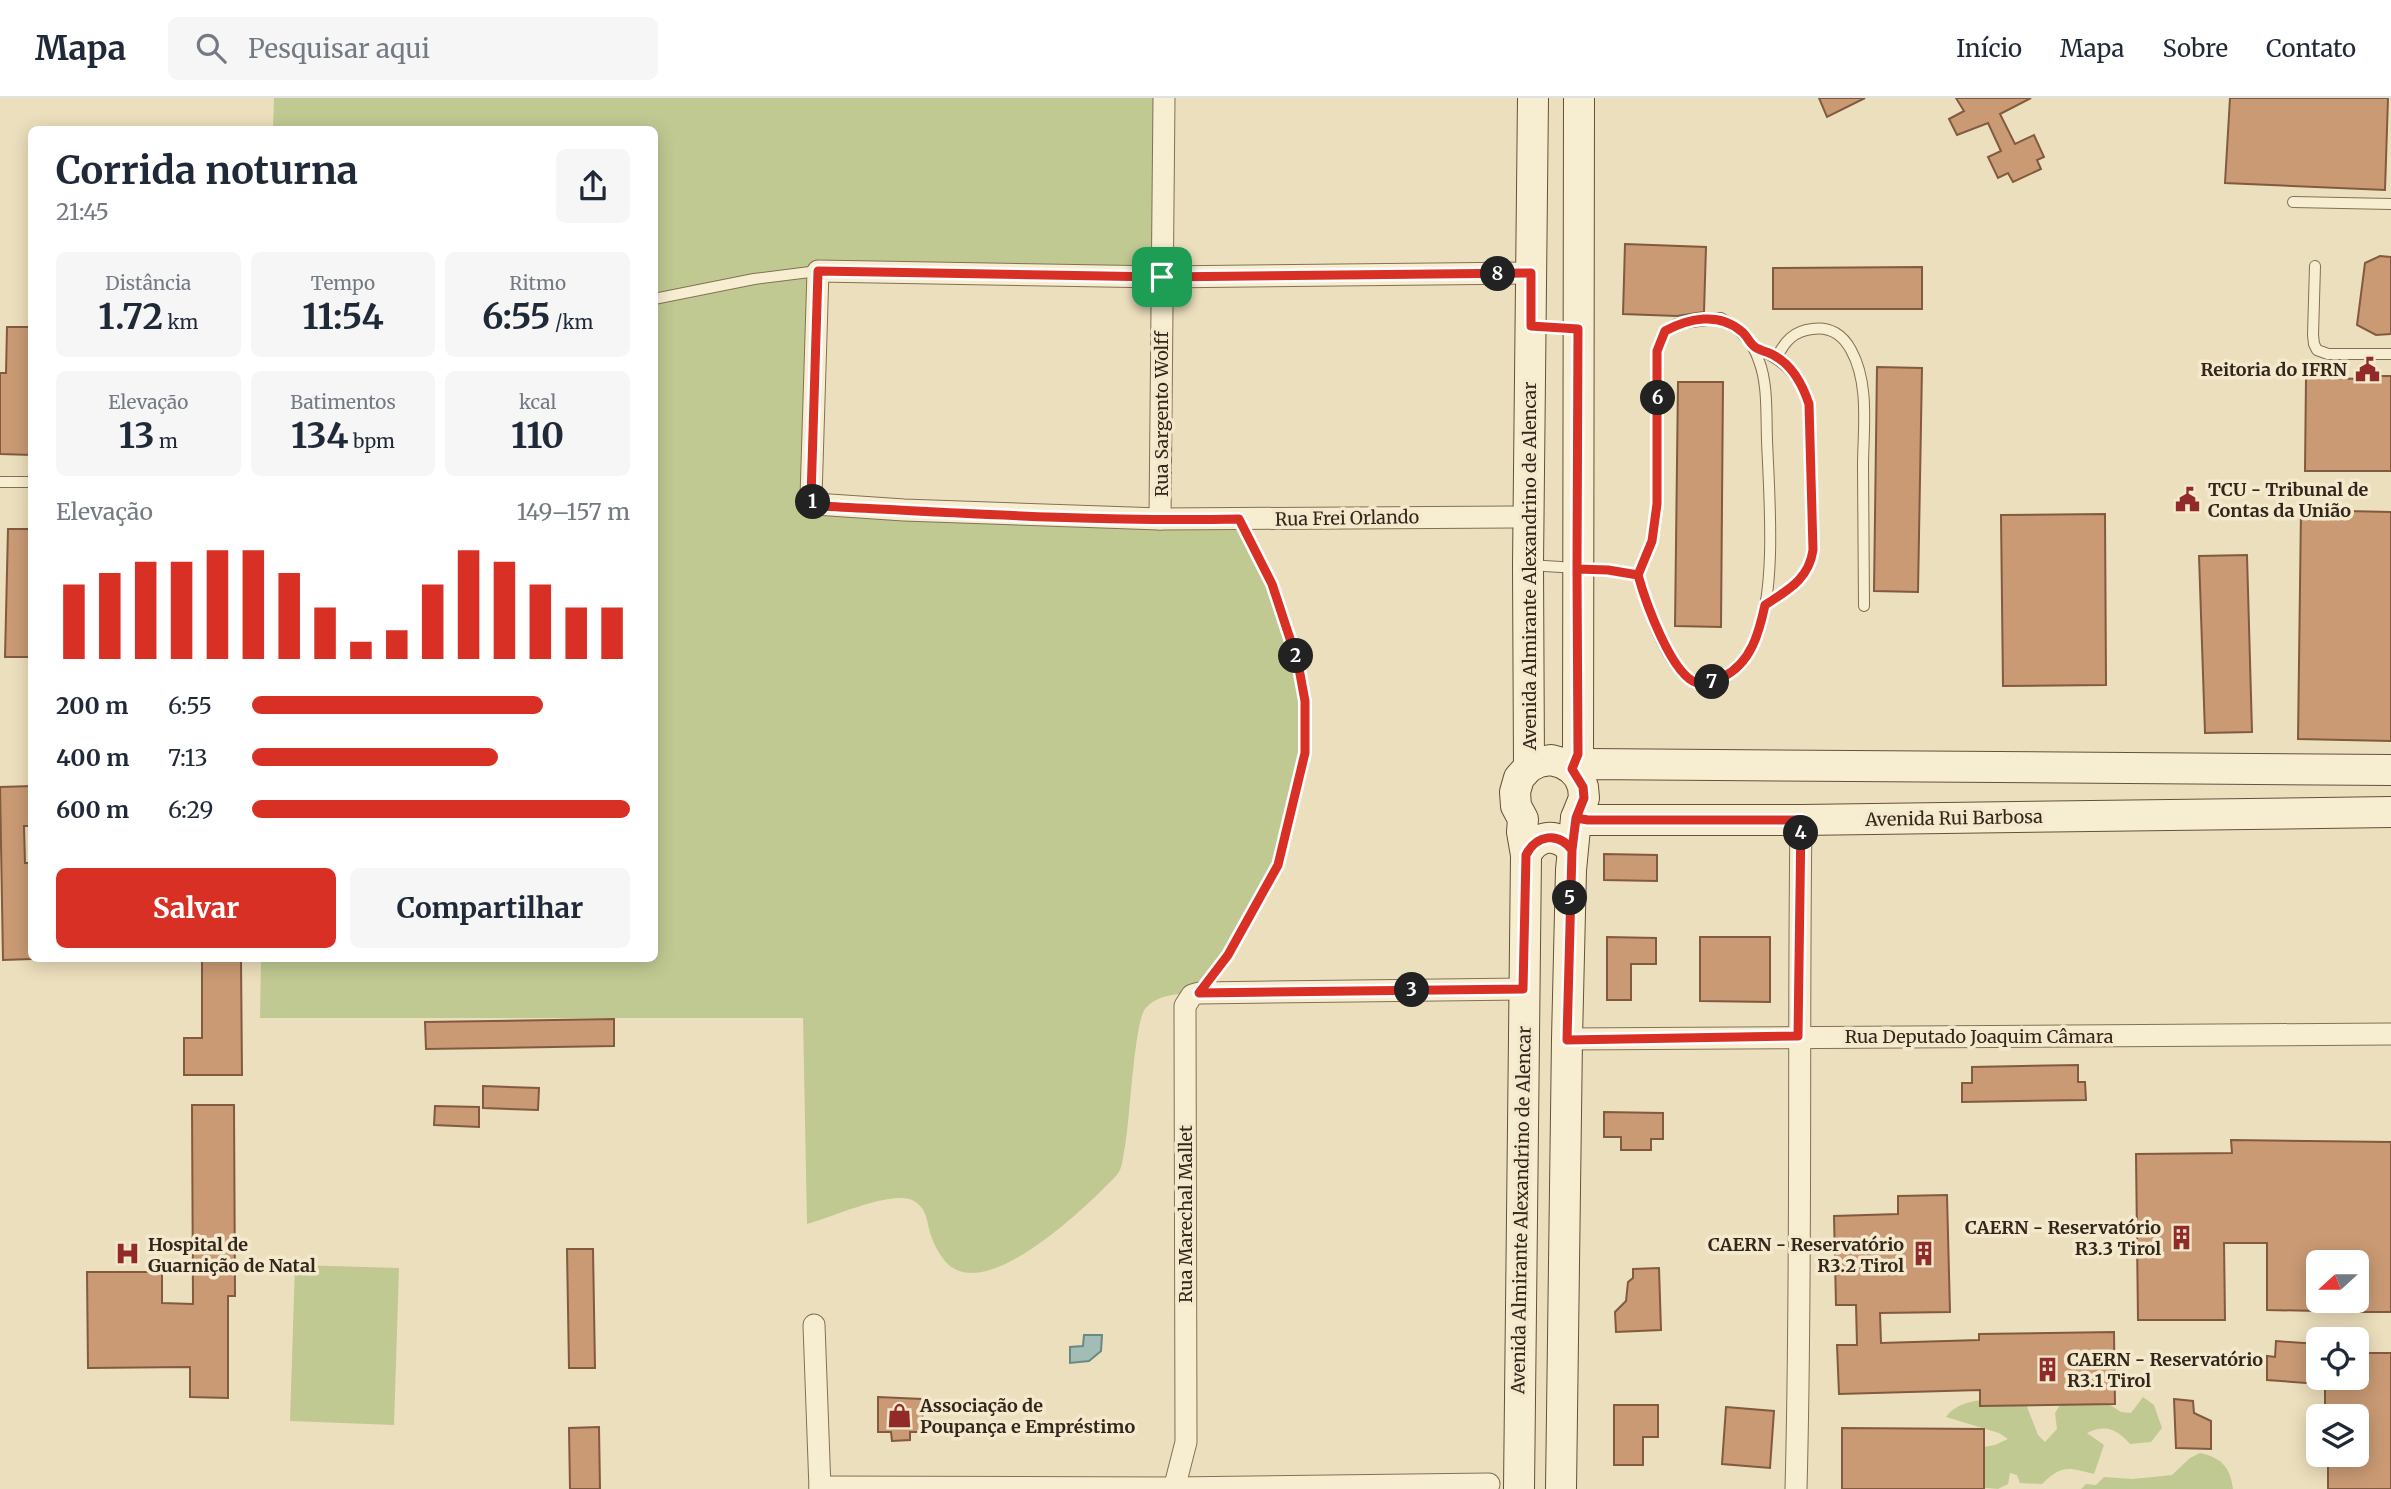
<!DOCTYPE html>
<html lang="pt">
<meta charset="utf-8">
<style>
:root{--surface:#fff;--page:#f6f6f7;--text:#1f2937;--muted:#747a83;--line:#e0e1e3;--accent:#d93025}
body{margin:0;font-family:Merriweather,serif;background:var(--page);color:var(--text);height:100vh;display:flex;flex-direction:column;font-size:26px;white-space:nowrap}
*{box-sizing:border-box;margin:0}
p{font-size:23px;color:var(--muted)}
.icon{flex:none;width:38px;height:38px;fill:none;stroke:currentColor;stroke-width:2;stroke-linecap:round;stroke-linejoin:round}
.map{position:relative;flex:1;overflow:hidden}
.details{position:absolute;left:28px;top:28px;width:630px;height:836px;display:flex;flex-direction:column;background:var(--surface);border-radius:10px;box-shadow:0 4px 18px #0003}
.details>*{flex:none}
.needle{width:46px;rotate:249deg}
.buttons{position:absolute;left:2306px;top:1152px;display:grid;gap:14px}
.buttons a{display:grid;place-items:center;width:63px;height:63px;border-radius:10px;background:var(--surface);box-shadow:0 4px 18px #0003;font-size:35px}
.pin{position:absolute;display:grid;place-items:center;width:60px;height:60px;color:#fff;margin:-30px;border-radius:14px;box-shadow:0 4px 10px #0006}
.km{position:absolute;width:35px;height:35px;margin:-18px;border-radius:50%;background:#222;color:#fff;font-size:19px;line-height:35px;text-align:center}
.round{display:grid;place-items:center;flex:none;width:74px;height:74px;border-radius:10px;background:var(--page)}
.summary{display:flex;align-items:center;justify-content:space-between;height:119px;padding:0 28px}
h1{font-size:38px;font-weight:700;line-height:52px}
.stats{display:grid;grid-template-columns:repeat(3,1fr);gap:10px;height:119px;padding:7px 28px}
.stats div{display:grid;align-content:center;border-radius:10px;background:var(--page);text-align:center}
.stats b{font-size:35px;font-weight:700}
.stats small{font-size:19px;font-weight:400}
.stats p{font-size:19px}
.chart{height:196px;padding:14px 28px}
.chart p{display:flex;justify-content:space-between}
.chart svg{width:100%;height:126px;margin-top:7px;stroke:var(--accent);stroke-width:6}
.button{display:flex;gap:14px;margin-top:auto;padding:14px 28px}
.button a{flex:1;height:80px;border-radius:10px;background:var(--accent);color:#fff;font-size:28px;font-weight:700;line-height:80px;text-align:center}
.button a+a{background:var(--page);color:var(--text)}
ul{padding:0 28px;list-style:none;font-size:23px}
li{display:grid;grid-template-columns:112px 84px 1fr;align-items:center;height:52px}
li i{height:18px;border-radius:9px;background:var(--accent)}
header{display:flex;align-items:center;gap:42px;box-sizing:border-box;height:98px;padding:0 35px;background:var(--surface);border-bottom:2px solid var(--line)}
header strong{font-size:33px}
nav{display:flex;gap:38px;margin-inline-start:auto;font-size:24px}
.search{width:490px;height:63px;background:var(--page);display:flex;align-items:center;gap:18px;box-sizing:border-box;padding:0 24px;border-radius:10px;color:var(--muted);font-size:26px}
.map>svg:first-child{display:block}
.green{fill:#c1c992}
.water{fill:#a1bdb6;stroke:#698a83;stroke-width:2}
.building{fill:#c99a74;stroke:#825a3e;stroke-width:2}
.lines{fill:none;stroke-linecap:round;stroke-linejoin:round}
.lane-casing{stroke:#837057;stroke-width:12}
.street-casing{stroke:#837057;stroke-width:23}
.secondary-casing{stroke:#65513b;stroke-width:32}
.lane{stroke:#f7edd0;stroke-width:10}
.street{stroke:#f7edd0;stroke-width:21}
.secondary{stroke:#f7edd0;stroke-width:30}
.route-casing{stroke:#fff;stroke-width:14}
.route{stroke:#d93025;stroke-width:9}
.labels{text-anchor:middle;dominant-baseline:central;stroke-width:7;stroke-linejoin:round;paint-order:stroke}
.poi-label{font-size:18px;font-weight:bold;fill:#33271b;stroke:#f4e9cd;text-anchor:start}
.street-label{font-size:18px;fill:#33271b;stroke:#f4e9cd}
</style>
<header>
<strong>Mapa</strong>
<div class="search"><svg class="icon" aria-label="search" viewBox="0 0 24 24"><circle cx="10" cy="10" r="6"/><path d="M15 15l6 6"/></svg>Pesquisar aqui</div>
<nav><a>Início</a><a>Mapa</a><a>Sobre</a><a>Contato</a></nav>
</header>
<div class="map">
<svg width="2391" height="1391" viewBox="0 0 2391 1391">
<rect width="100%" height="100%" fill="#ecdfbd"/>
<g class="green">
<path d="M274,0H1164L1162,179L818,173L811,399L1239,421L1298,565L1305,655L1277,767L1199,895C1180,896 1158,895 1145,911C1134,926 1130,1022 1125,1048C1123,1057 1123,1071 1116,1078C1089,1106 984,1210 945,1163C940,1157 934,1147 932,1140C926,1126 929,1112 914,1103C893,1091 831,1120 807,1126L803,920H260L261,861H654V32L273,31Z"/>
<polygon points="295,1167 399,1170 394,1327 290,1323"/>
<path d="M2067,1296L2101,1301L2121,1314L2131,1315L2143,1299L2154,1307L2162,1330L2151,1344L2130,1346C2117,1331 2105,1326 2087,1335L2104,1347L2094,1376C2068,1370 2063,1366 2042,1386L2020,1385L2017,1377L2010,1375L2008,1386L1998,1391L1978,1389V1350L1995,1347L2008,1341L1999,1335L1946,1319C1960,1298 2001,1301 2024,1301L2038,1337L2045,1344L2057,1331L2055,1315Z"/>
<path d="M2200,1355C2222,1360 2230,1369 2233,1391H2081L2086,1386L2096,1387L2104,1379L2133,1381L2172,1377L2190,1360Z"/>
</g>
<polygon class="water" points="1084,1237 1102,1237 1101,1253 1089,1263 1070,1265 1070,1249 1083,1248"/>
<g class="building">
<polygon points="1819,0 1865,0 1827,19"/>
<polygon points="1956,0 2031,0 2000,16 2015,46 2034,37 2044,59 2037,62 2041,71 2013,84 2008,75 1998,80 1988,59 2001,53 1988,25 1957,37 1949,21 1964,13"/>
<polygon points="2230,0 2388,0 2385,92 2225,85"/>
<polygon points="1625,146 1706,149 1704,214 1677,218 1623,216"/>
<polygon points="2380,158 2391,159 2391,236 2376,237 2357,227 2365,165"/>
<polygon points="1922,169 1922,211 1773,211 1773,170"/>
<polygon points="7,229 32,229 32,357 0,356 0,275 6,275"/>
<polygon points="1877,269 1922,270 1918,494 1874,493"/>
<polygon points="2372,278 2391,278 2391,373 2305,373 2306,280 2372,281"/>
<polygon points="1678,284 1723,284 1721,529 1675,528"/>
<polygon points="2301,412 2391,414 2391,643 2298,641"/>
<polygon points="2105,416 2106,587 2003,588 2001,417"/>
<polygon points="8,431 32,431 32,559 5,559"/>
<polygon points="2247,457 2252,634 2205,635 2199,458"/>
<polygon points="32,688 32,728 24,728 25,765 32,765 32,861 3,862 0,689"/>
<polygon points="1604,756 1657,757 1657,783 1604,782"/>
<polygon points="1607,839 1656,840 1656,866 1631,866 1631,902 1607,902"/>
<polygon points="1700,839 1770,839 1770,904 1700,903"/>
<polygon points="202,861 241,861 242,977 184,977 184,940 202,940"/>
<polygon points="614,921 614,948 426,951 425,924"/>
<polygon points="2078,967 2078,984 2085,984 2086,1002 1962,1004 1962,985 1972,985 1972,969"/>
<polygon points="483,988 539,990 538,1012 483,1010"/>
<polygon points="192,1007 234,1007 235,1198 228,1198 228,1300 190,1299 190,1269 88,1270 87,1174 162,1174 162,1205 193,1206"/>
<polygon points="435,1008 479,1009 479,1029 434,1027"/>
<polygon points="1604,1014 1663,1015 1663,1041 1651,1041 1651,1052 1621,1052 1621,1039 1604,1039"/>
<polygon points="2231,1042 2391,1044 2391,1214 2357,1214 2357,1164 2319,1164 2319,1213 2267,1212 2267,1145 2224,1145 2225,1222 2138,1222 2136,1056 2232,1055"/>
<polygon points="1947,1097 1950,1214 1880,1215 1881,1245 1979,1242 1979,1236 2114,1234 2115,1306 1980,1308 1980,1292 1839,1296 1837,1247 1857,1247 1856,1207 1836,1207 1834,1118 1898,1116 1898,1098"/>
<polygon points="567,1151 593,1151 595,1270 569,1270"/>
<polygon points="1659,1170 1661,1232 1616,1234 1615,1214 1626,1203 1628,1184 1633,1180 1633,1171"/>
<polygon points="2276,1243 2317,1246 2319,1286 2267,1282 2267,1258 2275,1259"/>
<polygon points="2357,1255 2391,1255 2391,1391 2328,1391 2328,1356 2357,1356 2357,1318 2325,1318 2325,1279 2357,1279"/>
<polygon points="878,1299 922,1301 923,1334 910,1334 910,1342 892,1343 891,1334 878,1334"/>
<polygon points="2174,1301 2193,1303 2194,1315 2211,1323 2211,1351 2176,1350"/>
<polygon points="1614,1307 1658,1307 1658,1339 1643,1339 1643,1367 1614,1367"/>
<polygon points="1726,1309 1774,1313 1770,1370 1722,1366"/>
<polygon points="599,1329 600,1391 570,1391 569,1330"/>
<polygon points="1842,1330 1984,1331 1984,1391 1842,1391"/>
</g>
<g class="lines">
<defs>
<g id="lane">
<polyline points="2293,104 2391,106"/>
<polyline points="2315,168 2313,237 2314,246 2317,252 2328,256 2391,256"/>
<polyline points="654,201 754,181 818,173"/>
<path d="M1721,220C1740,232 1752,241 1759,263C1768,286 1766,317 1767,342C1769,396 1777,489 1757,538C1750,556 1738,572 1719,580C1712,584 1702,588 1694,584C1666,569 1646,506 1638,477L1652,443L1657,406V253L1665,233L1677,226Z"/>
<path d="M1753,248C1783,262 1798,274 1809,306L1813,452C1809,481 1788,492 1765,507"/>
<path d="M1777,259C1785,243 1794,233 1812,231C1830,228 1843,237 1851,252C1870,286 1863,332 1863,369C1863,415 1864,462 1864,508"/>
<polyline points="0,384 32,384"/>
<polyline points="1529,467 1608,472 1638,477"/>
<polyline points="1199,895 1228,857 1277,767 1305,655 1305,603 1298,565 1272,487 1239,421"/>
</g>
<g id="street">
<polyline points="1513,419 1160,421 904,412 815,406 811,399 818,173 1162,179 1531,175"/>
<polyline points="1160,421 1164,0"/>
<polyline points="1567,941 2391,936"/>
<polyline points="814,1227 820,1391"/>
<polyline points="820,1389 1174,1390 1489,1386"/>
<polyline points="1174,1391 1186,1344 1185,908 1192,897 1199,895 1523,891"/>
<path d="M1796,1391C1802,1168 1798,945 1801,722"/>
</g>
<g id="secondary">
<polyline points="1529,669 1528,467 1533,0"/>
<polyline points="1572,671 1587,666 2391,672"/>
<polyline points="1572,671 1578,656 1579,0"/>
<polyline points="1576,720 1588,722 1801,722 2391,714"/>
<path d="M1526,757C1536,736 1558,734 1572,752"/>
<polyline points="1519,1391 1526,757 1522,734 1523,721 1516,708 1515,694 1519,680 1529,669 1539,664 1551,662 1562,665 1572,671 1579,679 1583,689 1584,700 1576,720 1571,772 1567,941 1561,1391"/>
</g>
</defs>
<use href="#lane" class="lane-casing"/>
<use href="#street" class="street-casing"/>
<use href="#secondary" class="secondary-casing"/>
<use href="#lane" class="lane"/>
<use href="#street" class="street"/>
<use href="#secondary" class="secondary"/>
</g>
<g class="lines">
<defs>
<path id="route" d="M1162,179L818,173L811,399L815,406L820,408C958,415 1101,424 1239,421L1272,486L1298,565L1305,603V655L1278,767L1228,857L1199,895L1523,891L1526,757C1536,737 1558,733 1572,752L1576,720L1588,722H1801L1798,938L1567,942L1572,752L1576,720L1584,700L1583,689L1572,671L1578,656L1577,471L1608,472L1638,477L1652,443L1657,406V253L1665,233C1689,220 1719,214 1741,233C1747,237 1749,245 1755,249C1761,253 1769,254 1775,258C1793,268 1803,288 1809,306L1813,452C1809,481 1788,492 1765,507C1759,535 1751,565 1723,579C1715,583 1706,587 1697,585C1671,577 1645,502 1638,477L1608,472L1577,471L1578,231L1531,228V175L1162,179"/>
</defs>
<use href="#route" class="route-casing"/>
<use href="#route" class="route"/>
</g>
<defs>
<symbol id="civic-bare" viewBox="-9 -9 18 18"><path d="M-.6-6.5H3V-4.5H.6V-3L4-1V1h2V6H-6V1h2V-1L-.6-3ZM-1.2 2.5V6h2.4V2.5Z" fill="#902b29" stroke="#f4e9cd" stroke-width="2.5" paint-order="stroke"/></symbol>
<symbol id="building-bare" viewBox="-9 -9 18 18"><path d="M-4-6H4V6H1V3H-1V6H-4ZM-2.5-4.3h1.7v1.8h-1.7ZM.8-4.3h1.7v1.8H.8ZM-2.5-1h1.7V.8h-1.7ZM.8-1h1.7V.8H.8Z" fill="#902b29" stroke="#f4e9cd" stroke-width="2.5" paint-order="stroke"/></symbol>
<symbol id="hospital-bare" viewBox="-9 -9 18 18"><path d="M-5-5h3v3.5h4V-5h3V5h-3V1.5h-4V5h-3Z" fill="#902b29" stroke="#f4e9cd" stroke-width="2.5" paint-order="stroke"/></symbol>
<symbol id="shop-bare" viewBox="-9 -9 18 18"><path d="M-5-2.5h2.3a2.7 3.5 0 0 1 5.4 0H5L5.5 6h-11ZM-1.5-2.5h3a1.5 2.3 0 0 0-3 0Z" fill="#902b29" stroke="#f4e9cd" stroke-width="2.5" paint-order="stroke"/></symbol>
</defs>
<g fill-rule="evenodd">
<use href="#civic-bare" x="2350" y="254" width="35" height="35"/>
<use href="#civic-bare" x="2170" y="384" width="35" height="35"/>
<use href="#building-bare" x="2164" y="1122" width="35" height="35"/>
<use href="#hospital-bare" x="110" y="1138" width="35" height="35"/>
<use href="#building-bare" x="1906" y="1138" width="35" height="35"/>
<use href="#building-bare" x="2030" y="1254" width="35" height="35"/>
<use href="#shop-bare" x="882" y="1300" width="35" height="35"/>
</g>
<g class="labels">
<g class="poi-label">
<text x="2347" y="271" text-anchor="end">Reitoria do IFRN</text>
<text x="2208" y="391">TCU - Tribunal de<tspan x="2208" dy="21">Contas da União</tspan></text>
<text x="2161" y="1129" text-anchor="end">CAERN - Reservatório<tspan x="2161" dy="21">R3.3 Tirol</tspan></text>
<text x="148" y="1146">Hospital de<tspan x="148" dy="21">Guarnição de Natal</tspan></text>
<text x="1904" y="1146" text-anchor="end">CAERN - Reservatório<tspan x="1904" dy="21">R3.2 Tirol</tspan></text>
<text x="2067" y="1261">CAERN - Reservatório<tspan x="2067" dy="21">R3.1 Tirol</tspan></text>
<text x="920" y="1307">Associação de<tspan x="920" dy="21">Poupança e Empréstimo</tspan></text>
</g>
<g class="street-label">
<text transform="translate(1161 316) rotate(-90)">Rua Sargento Wolff</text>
<text transform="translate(1347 420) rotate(-1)">Rua Frei Orlando</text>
<text transform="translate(1529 468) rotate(-90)">Avenida Almirante Alexandrino de Alencar</text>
<text transform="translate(1954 720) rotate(-1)">Avenida Rui Barbosa</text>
<text x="1979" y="938">Rua Deputado Joaquim Câmara</text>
<text transform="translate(1521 1112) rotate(-89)">Avenida Almirante Alexandrino de Alencar</text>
<text transform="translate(1185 1116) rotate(-90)">Rua Marechal Mallet</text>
</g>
</g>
</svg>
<div class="buttons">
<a><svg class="needle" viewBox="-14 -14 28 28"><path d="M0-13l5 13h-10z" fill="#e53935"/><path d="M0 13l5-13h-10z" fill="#747a83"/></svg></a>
<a><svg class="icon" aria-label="locate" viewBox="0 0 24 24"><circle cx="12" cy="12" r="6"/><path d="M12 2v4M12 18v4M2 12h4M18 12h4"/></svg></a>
<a><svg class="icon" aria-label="layers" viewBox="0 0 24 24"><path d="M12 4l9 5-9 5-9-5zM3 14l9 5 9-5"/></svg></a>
</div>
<div class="pin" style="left:1162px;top:179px;background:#1e9e55"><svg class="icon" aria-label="arrive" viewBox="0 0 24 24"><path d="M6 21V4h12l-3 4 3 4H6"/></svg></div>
<b class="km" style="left:813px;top:404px">1</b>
<b class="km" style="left:1296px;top:558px">2</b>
<b class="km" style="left:1412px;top:892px">3</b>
<b class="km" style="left:1801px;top:735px">4</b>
<b class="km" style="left:1570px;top:800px">5</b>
<b class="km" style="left:1658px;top:300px">6</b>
<b class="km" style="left:1712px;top:584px">7</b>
<b class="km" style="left:1498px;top:176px">8</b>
<section class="details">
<div class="summary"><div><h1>Corrida noturna</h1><p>21:45</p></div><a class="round"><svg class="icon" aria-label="share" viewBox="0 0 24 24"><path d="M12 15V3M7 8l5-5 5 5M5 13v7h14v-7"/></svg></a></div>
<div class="stats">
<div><p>Distância</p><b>1.72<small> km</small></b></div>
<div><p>Tempo</p><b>11:54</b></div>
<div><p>Ritmo</p><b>6:55<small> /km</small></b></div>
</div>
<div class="stats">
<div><p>Elevação</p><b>13<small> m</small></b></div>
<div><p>Batimentos</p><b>134<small> bpm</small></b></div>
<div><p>kcal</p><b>110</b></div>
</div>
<div class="chart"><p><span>Elevação</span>149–157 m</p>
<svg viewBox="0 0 160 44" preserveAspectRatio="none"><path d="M5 44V18M15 44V14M25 44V10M35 44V10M45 44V6M55 44V6M65 44V14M75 44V26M85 44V38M95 44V34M105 44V18M115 44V6M125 44V10M135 44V18M145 44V26M155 44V26"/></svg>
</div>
<ul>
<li><b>200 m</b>6:55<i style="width:77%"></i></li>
<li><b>400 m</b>7:13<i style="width:65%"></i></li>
<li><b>600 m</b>6:29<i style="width:100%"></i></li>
</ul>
<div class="button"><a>Salvar</a><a>Compartilhar</a></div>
</section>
</div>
